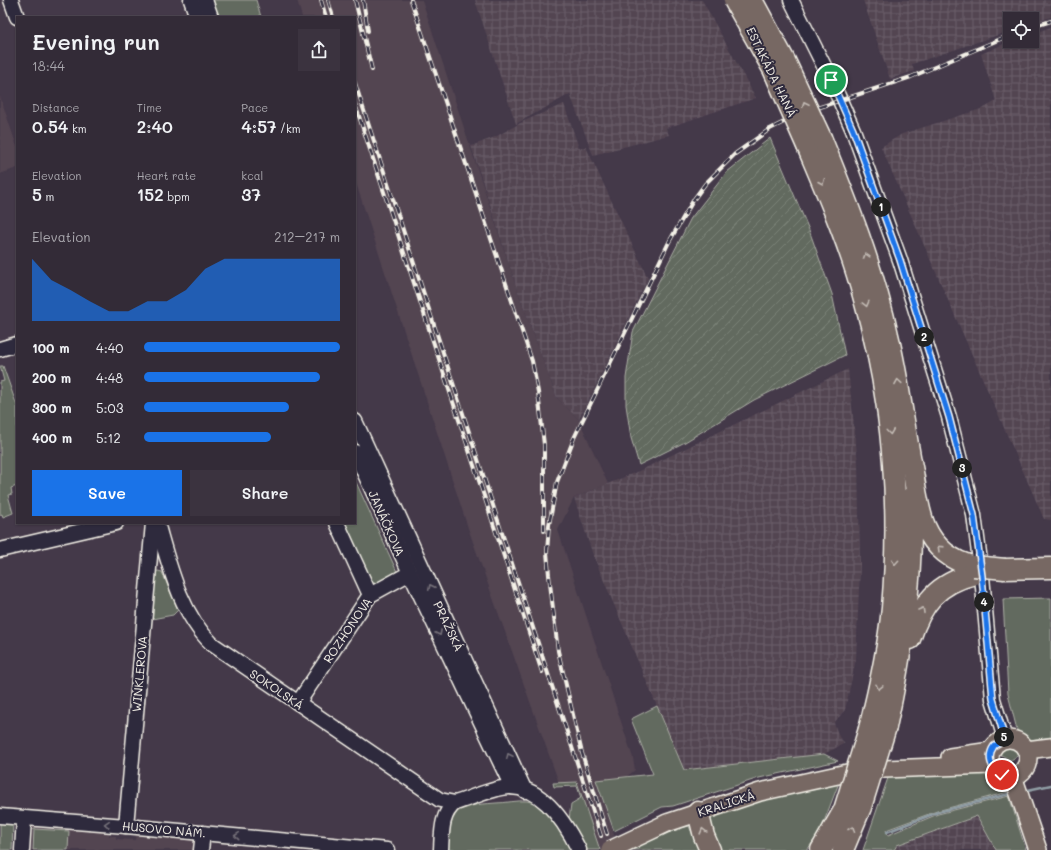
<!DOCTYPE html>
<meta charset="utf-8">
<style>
:root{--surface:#332b37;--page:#3b333f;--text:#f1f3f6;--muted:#a9a7ad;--line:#4e4752;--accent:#1a73e8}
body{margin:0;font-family:Mali,sans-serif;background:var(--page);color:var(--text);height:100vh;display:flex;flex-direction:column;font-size:15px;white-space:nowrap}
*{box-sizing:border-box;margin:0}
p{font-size:13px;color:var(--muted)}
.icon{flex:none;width:22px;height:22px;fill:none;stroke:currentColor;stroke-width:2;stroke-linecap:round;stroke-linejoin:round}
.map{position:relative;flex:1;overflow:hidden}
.panel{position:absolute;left:16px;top:16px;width:340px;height:508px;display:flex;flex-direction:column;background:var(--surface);border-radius:0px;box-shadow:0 1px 3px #0004,0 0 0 1px var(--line)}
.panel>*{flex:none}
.tools{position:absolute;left:1003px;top:12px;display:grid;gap:8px}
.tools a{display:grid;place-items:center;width:36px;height:36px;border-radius:0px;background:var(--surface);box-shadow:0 1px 3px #0004,0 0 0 1px var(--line);font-size:20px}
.pin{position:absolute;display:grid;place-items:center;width:34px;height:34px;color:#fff;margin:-17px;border:2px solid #fff;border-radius:50%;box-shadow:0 1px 4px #0007}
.km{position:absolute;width:20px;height:20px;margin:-10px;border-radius:50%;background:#222;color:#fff;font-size:11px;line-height:20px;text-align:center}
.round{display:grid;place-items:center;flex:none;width:42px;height:42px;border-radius:0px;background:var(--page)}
.headline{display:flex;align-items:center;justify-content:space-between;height:68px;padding:0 16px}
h1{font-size:22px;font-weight:600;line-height:30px}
.metrics{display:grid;grid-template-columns:repeat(3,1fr);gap:6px;height:68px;padding:4px 16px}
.metrics div{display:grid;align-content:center}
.metrics b{font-size:17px;font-weight:600}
.metrics small{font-size:11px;font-weight:400}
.metrics p{font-size:11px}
.chart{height:112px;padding:8px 16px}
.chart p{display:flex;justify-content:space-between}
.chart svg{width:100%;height:72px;margin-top:4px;fill:var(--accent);opacity:.7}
.cta{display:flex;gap:8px;margin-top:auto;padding:8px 16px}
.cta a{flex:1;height:46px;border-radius:0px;background:var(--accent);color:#fff;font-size:16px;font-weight:600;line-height:46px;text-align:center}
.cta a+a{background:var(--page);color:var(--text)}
ul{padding:0 16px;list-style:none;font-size:13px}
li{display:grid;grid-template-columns:64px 48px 1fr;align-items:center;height:30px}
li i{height:10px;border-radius:5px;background:var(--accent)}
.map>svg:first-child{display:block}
.built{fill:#524451}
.industrial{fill:url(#industrial-grid)}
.green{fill:#626b5f;stroke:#abaea4}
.garden{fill:url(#garden-furrows);stroke:#abaea4}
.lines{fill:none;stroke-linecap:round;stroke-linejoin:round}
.stream{stroke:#909ea5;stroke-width:2.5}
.minor-casing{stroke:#f4f1e8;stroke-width:17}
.major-casing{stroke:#f4f1e8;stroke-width:20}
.highway-casing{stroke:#f4f1e8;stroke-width:23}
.minor{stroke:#2f2a3d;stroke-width:14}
.major{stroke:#776864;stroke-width:17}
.highway{stroke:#776864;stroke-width:20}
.rail-casing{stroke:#f4f1e8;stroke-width:4}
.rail{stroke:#2f2a3d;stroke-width:2.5;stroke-dasharray:8;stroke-linecap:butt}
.major-bridge-casing{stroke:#f4f1e8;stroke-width:20;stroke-linecap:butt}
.highway-bridge-casing{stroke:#f4f1e8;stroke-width:23;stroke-linecap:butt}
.major-bridge{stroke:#776864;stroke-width:17}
.highway-bridge{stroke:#776864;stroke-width:20}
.oneway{stroke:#c2bab3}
.oneway2{stroke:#747079}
.route-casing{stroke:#fff;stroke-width:8}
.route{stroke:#1a73e8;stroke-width:5}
.labels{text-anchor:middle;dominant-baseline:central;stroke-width:4;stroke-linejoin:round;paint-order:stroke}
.street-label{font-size:12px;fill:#f4f1e8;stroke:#2f2a3d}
</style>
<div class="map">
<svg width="1051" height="850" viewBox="0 0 1051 850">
<defs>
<pattern id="industrial-grid" width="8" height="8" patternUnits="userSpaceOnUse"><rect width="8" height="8" fill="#524451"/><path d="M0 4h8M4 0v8" fill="none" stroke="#6c5f6a"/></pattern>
<pattern id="garden-furrows" width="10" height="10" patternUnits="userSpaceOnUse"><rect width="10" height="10" fill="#626b5f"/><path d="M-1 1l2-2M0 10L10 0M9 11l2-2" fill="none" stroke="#798176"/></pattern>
</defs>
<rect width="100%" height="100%" fill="#443949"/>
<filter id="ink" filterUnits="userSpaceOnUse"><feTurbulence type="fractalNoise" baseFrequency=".025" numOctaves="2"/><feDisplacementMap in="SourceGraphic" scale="8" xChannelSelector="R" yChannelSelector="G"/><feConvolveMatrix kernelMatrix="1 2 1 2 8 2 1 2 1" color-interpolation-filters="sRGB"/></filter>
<g filter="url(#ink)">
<g class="built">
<polygon points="297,0 422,0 518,292 557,398 579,420 608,484 574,498 558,530 633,758 635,770 625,778 596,780 619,850 599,850 577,782 559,783 469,531 355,180 355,17 302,17"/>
<polygon points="0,96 17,147 17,168 0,174"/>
<polygon points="32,825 109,833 109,836 116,836 116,839 135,840 136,835 194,840 193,850 30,850"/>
</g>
<g class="industrial">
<polygon points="475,0 702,0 756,98 666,128 669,135 593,155 570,94 516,124"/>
<polygon points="863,0 1051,0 1051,17 1032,24 1032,19 1010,19 1010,31 912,64 914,71 890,79"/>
<polygon points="1051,27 1051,520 1044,519 881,147 902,134 984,108 996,101 981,54 1011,41 1032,41 1032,34"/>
<polygon points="564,104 579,148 586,147 648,278 579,420 557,398 518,292 471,146 495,137 524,121"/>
<polygon points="848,369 858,463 860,565 856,659 845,710 834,723 839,737 845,743 824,754 684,770 593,555 574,498 641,470"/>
<polygon points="977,816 996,850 894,850 897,845"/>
</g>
<g class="green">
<polygon points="210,0 256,0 261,17 215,17"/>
<polygon points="0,366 3,366 17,406 17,486 11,488 12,494 8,495 13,513 3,517 2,514 0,515 0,382 4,381"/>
<polygon points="355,480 398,574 370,587 342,523 355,523"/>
<polygon points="158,571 162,572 178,610 173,615 152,619 155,572"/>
<polygon points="1051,598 1051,737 1030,740 1017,730 1008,694 1003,599"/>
<polygon points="657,706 684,770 824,754 838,761 759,778 673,806 662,807 614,831 596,780 653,774 631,719"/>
<polygon points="1008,745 1016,747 1022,753 1011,760 997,753 1001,748"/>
<polygon points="983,773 1001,781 1008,792 937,811 886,830 888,835 938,814 1009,796 1026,850 996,850 977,816 897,845 894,850 863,850 889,775"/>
<path d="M840,780L820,832L807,850H720C712,841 710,829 711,817L759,800Z"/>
<polygon points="577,782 600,850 587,850 569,820 571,804 581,798 577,786 554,787 553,783"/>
<path d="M527,801C546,804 562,835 572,850H446C450,807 455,806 496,803C506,803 518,800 527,801Z"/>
<polygon points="0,823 13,824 12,850 0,850"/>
<polygon points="689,826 699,850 628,850 670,831"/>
<polygon points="34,829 69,831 68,850 33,850"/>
</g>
<polygon class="garden" points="770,138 809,230 832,294 845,355 754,400 685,442 639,465 631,438 626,405 626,378 633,332 691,218 727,172"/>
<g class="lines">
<g class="stream">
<polyline points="1023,791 1051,785"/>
<polyline points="887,832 938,812 1013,793"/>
</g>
<defs>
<g id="minor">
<polyline points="11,0 17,17"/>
<polyline points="191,0 197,17"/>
<polyline points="205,0 211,17"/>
<polyline points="791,0 831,80 853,130 900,260 949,417 974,515 982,576 993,699 1005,739"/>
<polyline points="0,349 17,344"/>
<polyline points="355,421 525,791"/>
<polyline points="355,452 410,573 512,787"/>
<path d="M157,523C169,564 180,613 212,644L440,800L455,803"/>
<polyline points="337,523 370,595"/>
<polyline points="0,550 116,523"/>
<polyline points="298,703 370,595 410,573"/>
<polyline points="0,816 126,826 387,850"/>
<polyline points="126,826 153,523"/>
<polyline points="22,850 24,819"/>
<polyline points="201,850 203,833"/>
<path d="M441,850C442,832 441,814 455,803C472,798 492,788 509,787C542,786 566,824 579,850"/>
</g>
<g id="major">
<circle cx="1009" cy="758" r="19"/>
<polyline points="1026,750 1051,747"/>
<polyline points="950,757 991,751"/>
<polyline points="884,769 992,765"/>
<polyline points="1013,776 1038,850"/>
<polyline points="667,823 760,792 847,773"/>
</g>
<g id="highway">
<path d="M822,140C848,204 873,267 888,335C899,380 904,427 913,472C916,490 918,509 925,526C934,547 952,562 974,566"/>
<path d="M807,146C828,196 850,246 864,299C892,398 901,504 892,608C888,649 879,689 869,729"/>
<polyline points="1005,569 1051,568"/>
<path d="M910,639C922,603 937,583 975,574"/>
<path d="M886,727C902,654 915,573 910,498"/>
<polyline points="698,812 704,836 710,850"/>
<polyline points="821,850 844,810"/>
<polyline points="843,850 861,807"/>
</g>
</defs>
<use href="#minor" class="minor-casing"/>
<use href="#major" class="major-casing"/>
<use href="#highway" class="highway-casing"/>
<use href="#minor" class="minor"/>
<use href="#major" class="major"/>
<use href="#highway" class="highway"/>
<defs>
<g id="rail">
<polyline points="321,0 326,17"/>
<polyline points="328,0 333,17"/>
<polyline points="355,0 372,70"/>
<polyline points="363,0 368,31"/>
<polyline points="411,0 532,361 538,392 544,445 544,531"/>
<polyline points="1032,27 1051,21"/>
<polyline points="355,83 601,836"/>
<polyline points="355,104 542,672"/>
<polyline points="607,834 582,753 558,651 549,575 547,552 549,525 557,482 574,438 669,242 694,199 705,184 735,154 770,129 802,113 911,77 1010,35"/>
</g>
</defs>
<use href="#rail" class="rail-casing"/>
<use href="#rail" class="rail"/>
<defs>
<polyline id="major-bridge" points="610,850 667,823"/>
<g id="highway-bridge">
<polyline points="734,0 773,69 807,146"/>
<polyline points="752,0 785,61 822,140"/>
<polyline points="974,566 1005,569"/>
<polyline points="861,807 886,727"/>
<polyline points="844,810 869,729"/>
</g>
</defs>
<use href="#major-bridge" class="major-bridge-casing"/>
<use href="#highway-bridge" class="highway-bridge-casing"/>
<use href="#major-bridge" class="major-bridge"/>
<use href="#highway-bridge" class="highway-bridge"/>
</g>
<defs><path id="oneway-chevron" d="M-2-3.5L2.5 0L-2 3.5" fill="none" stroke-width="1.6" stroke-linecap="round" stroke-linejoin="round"/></defs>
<g class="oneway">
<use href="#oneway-chevron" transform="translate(805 104) rotate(-115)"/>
<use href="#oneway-chevron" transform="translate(822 182) rotate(67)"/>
<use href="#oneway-chevron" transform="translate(866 256) rotate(-108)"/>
<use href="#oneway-chevron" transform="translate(866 304) rotate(76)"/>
<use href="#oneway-chevron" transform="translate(898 382) rotate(-99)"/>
<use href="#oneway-chevron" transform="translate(890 432) rotate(83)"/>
<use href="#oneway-chevron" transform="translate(940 548) rotate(-136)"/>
<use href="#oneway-chevron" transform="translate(895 562) rotate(94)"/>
<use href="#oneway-chevron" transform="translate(922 610) rotate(-60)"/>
<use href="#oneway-chevron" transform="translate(879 687) rotate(102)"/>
<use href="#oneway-chevron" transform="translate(852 829) rotate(-68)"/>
<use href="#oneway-chevron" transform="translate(703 831) rotate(-105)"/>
</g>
<g class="oneway2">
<use href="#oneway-chevron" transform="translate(431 587) rotate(-115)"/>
<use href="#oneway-chevron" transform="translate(439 633) rotate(64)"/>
<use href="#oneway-chevron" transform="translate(509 756) rotate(-115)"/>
<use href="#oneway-chevron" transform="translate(107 824) rotate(-176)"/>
<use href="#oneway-chevron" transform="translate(237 836) rotate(-175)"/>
</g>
</g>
<g class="lines" filter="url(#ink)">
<defs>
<path id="route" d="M831,80L853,130L900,260L949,417L974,515L982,576L993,699L1005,739L994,746C987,756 990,769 1002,775"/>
</defs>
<use href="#route" class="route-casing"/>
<use href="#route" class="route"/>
</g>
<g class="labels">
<g class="street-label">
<text transform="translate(772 72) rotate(64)">ESTAKÁDA HANÁ</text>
<text transform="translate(387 523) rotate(66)">JANÁČKOVA</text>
<text transform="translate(449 626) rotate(65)">PRAŽSKÁ</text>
<text transform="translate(347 630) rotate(-56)">ROZHONOVA</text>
<text transform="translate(139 674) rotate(-85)">WINKLEROVA</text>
<text transform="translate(277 689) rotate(34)">SOKOLSKÁ</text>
<text transform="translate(726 803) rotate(-18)">KRALICKÁ</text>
<text transform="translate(164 829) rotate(5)">HUSOVO NÁM.</text>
</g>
</g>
</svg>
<div class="tools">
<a><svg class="icon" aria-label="locate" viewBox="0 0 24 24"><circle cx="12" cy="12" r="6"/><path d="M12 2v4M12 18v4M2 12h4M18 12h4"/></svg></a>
</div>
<div class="pin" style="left:831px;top:80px;background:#1e9e55"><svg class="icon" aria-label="arrive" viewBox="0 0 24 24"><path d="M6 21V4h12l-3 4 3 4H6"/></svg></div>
<div class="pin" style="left:1002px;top:775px;background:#d93025"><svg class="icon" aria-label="check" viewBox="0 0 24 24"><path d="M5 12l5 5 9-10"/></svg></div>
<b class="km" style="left:881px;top:207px">1</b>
<b class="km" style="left:924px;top:337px">2</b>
<b class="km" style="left:962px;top:468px">3</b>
<b class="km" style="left:984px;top:602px">4</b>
<b class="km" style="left:1004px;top:737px">5</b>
<section class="panel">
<div class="headline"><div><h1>Evening run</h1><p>18:44</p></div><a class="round"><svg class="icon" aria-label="share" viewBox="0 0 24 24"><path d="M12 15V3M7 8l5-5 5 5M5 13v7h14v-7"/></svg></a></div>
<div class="metrics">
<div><p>Distance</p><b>0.54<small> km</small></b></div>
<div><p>Time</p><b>2:40</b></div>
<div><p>Pace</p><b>4:57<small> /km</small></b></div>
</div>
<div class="metrics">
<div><p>Elevation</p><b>5<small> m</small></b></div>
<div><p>Heart rate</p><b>152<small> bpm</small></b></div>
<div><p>kcal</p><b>37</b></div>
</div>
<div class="chart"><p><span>Elevation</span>212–217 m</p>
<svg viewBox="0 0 160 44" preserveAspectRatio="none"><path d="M0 44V6L10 19L20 25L30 32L40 38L50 38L60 32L70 32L80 25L90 12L100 6L110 6L120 6L130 6L140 6L150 6L160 6V44z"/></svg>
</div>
<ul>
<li><b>100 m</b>4:40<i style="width:100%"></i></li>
<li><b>200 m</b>4:48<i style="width:90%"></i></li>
<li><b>300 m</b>5:03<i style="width:74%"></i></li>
<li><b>400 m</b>5:12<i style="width:65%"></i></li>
</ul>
<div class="cta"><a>Save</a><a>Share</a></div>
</section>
</div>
